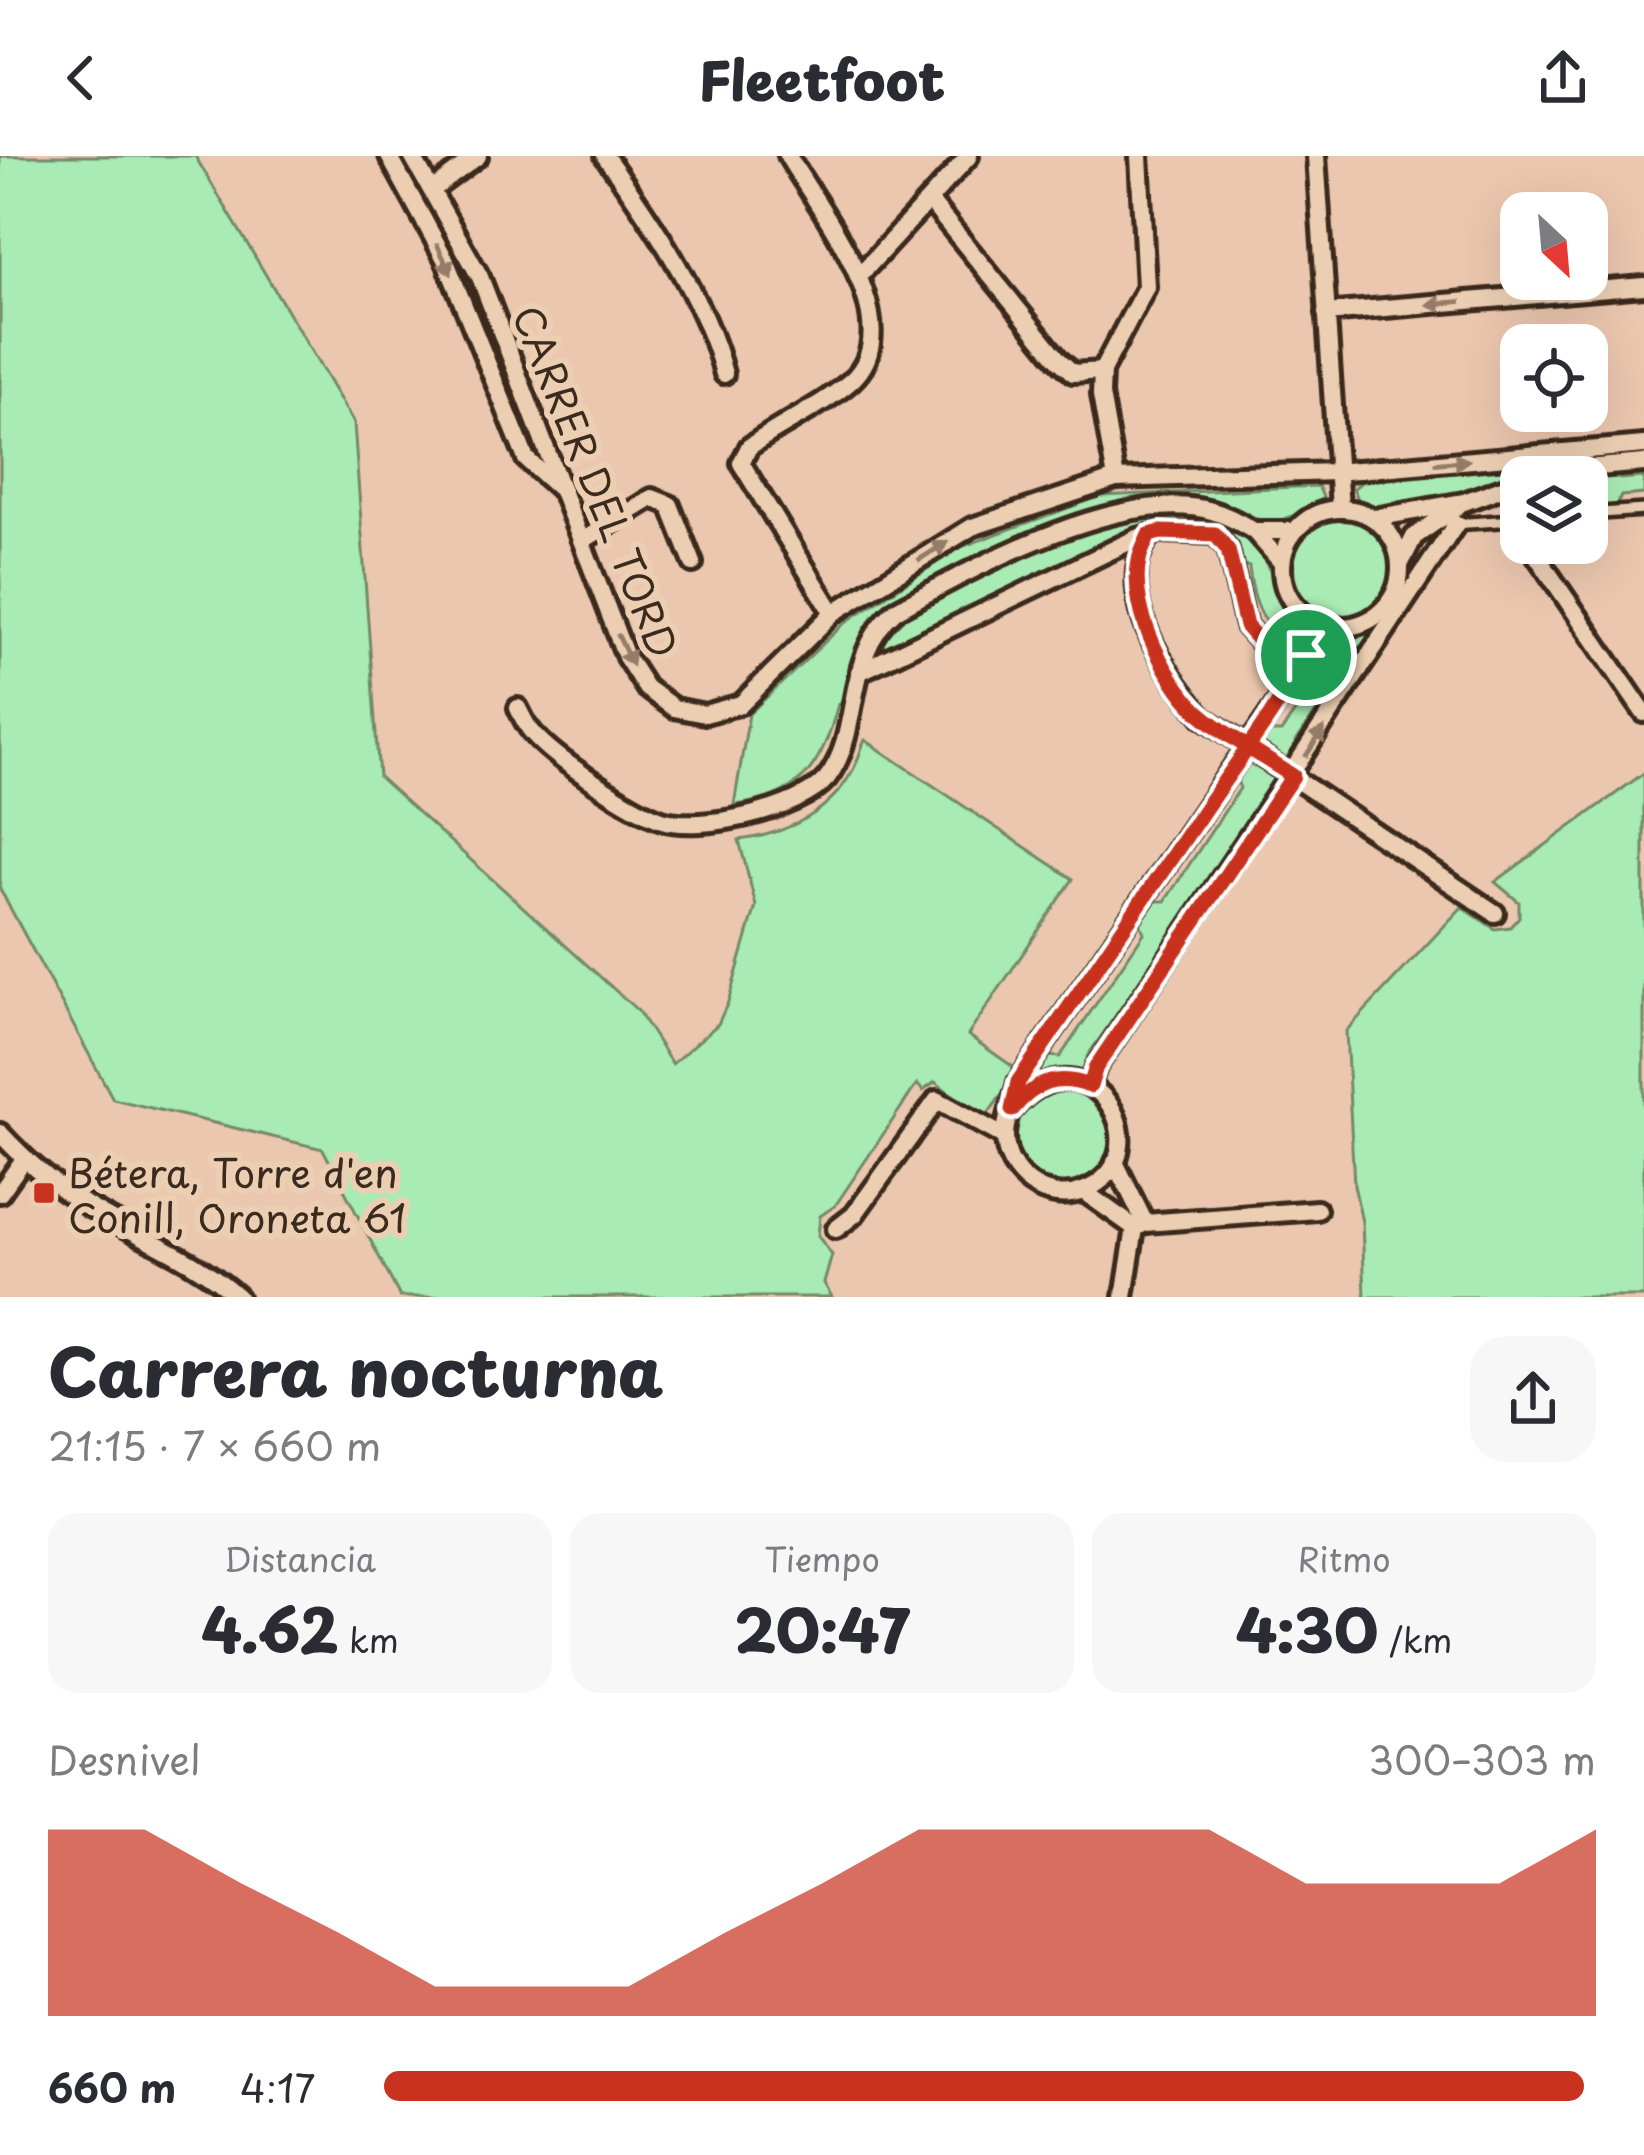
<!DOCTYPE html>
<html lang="es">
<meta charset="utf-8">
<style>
:root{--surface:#fff;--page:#f7f7f7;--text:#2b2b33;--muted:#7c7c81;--accent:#c8321e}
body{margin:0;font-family:"Playpen Sans",sans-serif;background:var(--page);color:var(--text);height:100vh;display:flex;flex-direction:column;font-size:45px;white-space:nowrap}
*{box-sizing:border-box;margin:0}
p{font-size:39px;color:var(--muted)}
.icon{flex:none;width:66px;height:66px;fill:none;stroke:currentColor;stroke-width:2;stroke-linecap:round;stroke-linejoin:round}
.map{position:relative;height:1141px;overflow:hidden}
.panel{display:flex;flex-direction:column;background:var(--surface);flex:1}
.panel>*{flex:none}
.needle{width:78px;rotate:154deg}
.controls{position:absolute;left:1500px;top:36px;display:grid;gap:24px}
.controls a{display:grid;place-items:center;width:108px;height:108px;border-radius:24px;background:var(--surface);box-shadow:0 12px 48px #0002;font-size:60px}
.pin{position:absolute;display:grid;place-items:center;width:102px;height:102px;color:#fff;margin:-51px;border:6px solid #fff;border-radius:50%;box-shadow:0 3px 12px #0007}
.round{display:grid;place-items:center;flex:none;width:126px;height:126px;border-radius:36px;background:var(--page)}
.summary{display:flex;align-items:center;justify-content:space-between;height:204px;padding:0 48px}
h1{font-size:66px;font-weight:800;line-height:90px}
.metrics{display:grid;grid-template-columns:repeat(3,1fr);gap:18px;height:204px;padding:12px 48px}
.metrics div{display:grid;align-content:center;border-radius:30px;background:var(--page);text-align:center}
.metrics b{font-size:60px;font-weight:800}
.metrics small{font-size:33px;font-weight:400}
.metrics p{font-size:33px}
.chart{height:336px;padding:24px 48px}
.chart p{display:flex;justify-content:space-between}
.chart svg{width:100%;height:216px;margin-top:12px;fill:var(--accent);opacity:.7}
ul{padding:0 48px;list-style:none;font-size:39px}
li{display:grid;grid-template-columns:192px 144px 1fr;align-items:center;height:90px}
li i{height:30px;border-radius:15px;background:var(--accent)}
header{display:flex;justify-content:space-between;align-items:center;height:156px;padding:0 48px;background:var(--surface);font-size:54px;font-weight:800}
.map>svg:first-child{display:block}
.green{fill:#a9ebb4;stroke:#728a69;stroke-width:3}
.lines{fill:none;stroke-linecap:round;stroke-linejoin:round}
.service-casing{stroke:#3b2a1e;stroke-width:18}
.minor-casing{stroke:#3b2a1e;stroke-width:26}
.service{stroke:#eccfb3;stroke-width:9}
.minor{stroke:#eccfb3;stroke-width:16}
.oneway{fill:#947c68}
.route-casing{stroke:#fff;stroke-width:24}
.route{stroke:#c8321e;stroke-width:15}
.poi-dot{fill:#c8321e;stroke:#eccfb3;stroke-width:4.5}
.labels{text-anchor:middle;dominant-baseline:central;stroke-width:12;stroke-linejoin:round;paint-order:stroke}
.street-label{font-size:39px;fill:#3b2a1e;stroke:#eccfb3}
.poi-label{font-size:39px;fill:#3b2a1e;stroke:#eccfb3;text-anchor:start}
</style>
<header><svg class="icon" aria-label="back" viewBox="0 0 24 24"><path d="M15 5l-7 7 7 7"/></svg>Fleetfoot<svg class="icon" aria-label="share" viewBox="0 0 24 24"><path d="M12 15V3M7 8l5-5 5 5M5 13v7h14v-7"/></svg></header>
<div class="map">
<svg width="1644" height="1141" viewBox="0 0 1644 1141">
<rect width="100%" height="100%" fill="#ecc7af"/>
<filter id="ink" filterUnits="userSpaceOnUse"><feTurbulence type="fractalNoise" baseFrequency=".00833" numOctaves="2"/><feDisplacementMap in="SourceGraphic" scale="24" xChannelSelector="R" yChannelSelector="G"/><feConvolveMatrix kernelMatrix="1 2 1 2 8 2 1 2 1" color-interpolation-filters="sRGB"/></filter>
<g filter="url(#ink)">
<g class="green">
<path d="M0,0H195L354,267L379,621L638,855L672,908L718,868L728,846L756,750L739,684C788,678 832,656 855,610C859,602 861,592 865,584L1073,723L968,879L1019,915L985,962L935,926L923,935L917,928L835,1050L820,1060L818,1080L832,1099L824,1127L832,1141H400L323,993L113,943L0,733Z"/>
<path d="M1644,296V303C1607,306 1567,306 1531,313C1473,324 1420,369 1360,347L1353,333L1366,322Z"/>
<polygon points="1616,317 1620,323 1644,321 1644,338 1621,340 1615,353 1590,354 1587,321 1579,321"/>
<path d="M1318,330L1323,341L1318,350L1277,366L1254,364L1203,345L1104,351L1067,363L895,448L846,548H838C822,610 801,642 734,649L749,558L847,465L961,391L1101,340Z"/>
<path d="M1201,360C1254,375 1261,396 1283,442C1292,462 1302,472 1301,494L1288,499L1290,490C1263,471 1252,444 1249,411L1239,407C1227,341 1143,386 1101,398L1091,392L905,483L903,496L884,502L879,496L886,477L906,458L1071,377L1119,364Z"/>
<circle cx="1343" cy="413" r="50"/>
<polygon points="1377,471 1380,473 1372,491 1360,491 1296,586 1301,597 1285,606 1266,594 1264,584 1268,576 1281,576 1300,549 1302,538 1298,532 1311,512 1321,479 1352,480"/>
<polygon points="1246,606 1278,623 1273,644 1260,644 1197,738 1203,750 1188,772 1179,767 1087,901 1093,914 1038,920 1047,900 1060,901 1144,777 1139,764 1151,745 1165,745 1240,632 1235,620"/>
<polygon points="1644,617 1644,1141 1365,1141 1362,1066 1354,1029 1346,875 1462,751 1495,773 1510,771 1519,761 1519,746 1495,726"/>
<circle cx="1065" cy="982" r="50"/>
</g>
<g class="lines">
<defs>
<g id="service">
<polyline points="1587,358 1644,354"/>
<polyline points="1453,368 1514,364"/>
</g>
<g id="minor">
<polyline points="389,0 445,103 526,303 563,336"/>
<polyline points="412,0 480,121 626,501 646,532 674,552 705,558 741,548 833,457 972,371 1116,323 1335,316 1644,289"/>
<path d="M605,0C650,62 705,143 724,218"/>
<path d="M788,0C819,54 913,169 851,225C821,251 781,268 749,291L741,307L833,457"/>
<polyline points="1316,0 1340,352"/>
<polyline points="432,34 478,0"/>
<polyline points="929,44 1059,204 1073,217 1102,215"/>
<polyline points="858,121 969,0"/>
<polyline points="1326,157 1644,130"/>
<polyline points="1533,321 1575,313 1644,307"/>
<polyline points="1116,323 1101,239 1102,215 1146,131 1139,0"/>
<circle cx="1341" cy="412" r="59"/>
<polyline points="1374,362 1464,346 1521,325"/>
<polyline points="1513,364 1521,376"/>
<path d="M1149,379C1146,387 1140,397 1138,406C1128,460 1169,523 1203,561L1495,757"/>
<polyline points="582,385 652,342 670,349 693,407"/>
<polyline points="1528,387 1644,557"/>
<polyline points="1282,407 1254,375 1294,375"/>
<polyline points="1401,407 1414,381 1458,350"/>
<polyline points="859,516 1137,382 1161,376 1215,378 1228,393 1246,470 1276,504 1288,507 1305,499"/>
<path d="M518,552C522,560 526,569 532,576C552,601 632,654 662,664C700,676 801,654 827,622C864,574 841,501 896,454C975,411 1121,330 1212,355C1227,359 1241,367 1254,375"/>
<polyline points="1090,930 1096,911 1456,368"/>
<path d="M1012,954C1090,864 1169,1001 1083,1035C1046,1049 1005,1019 1005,980C1005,963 1014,944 1018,926L1292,525L1306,498L1307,461"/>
<path d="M0,977C26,1005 53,1029 86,1049C137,1081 194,1101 238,1141"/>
<polyline points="1083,1035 1135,1072 1145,1067 1115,1006"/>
<polyline points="0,1037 24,1003"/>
<polyline points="1145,1067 1317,1054"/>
<polyline points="836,1073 854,1059 937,944 1005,981"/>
<polyline points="1124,1141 1135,1072"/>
</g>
</defs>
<use href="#service" class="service-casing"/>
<use href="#minor" class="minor-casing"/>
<use href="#service" class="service"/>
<use href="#minor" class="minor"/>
</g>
<defs><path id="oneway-solid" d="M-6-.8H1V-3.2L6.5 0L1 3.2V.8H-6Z" transform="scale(3)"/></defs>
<g class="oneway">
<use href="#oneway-solid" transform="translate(444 103) rotate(65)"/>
<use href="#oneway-solid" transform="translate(1444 147) rotate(175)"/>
<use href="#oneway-solid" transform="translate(1452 306) rotate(-5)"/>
<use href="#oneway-solid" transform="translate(933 395) rotate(-32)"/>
<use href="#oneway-solid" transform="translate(625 494) rotate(65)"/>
<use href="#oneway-solid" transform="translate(1315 586) rotate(-57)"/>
</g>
</g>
<g class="lines" filter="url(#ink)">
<defs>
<path id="route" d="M1306,499C1277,555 1236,607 1200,660C1139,749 1079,838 1018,926L1012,954C1034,927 1056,917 1090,930L1096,911L1293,620C1264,602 1234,584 1207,563C1169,534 1128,454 1139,405C1140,396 1146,387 1149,379L1161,376L1215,378L1228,394L1246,470L1276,504L1288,507L1306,499"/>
</defs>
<use href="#route" class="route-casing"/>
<use href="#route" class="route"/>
</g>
<rect class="poi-dot" x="32" y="1025" width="24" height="24" rx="6"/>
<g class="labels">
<g class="street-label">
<text transform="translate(597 325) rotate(68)">CARRER DEL TORD</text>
</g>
<g class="poi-label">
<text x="68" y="1015">Bétera, Torre d'en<tspan x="68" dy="45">Conill, Oroneta 61</tspan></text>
</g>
</g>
</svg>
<div class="controls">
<a><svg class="needle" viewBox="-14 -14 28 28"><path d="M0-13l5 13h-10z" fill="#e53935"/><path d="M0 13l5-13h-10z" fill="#7c7c81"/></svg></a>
<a><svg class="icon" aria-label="locate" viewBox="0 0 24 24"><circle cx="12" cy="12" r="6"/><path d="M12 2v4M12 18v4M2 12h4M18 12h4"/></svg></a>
<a><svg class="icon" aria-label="layers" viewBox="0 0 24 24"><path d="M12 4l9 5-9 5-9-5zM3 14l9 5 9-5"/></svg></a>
</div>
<div class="pin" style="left:1306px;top:499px;background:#1e9e55"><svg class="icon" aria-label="arrive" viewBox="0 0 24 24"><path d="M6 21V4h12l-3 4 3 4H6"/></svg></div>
</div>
<section class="panel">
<div class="summary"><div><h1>Carrera nocturna</h1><p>21:15 · 7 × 660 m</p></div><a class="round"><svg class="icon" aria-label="share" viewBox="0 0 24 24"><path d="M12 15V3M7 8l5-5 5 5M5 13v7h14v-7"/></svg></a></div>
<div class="metrics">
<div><p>Distancia</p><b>4.62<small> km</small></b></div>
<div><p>Tiempo</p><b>20:47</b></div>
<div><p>Ritmo</p><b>4:30<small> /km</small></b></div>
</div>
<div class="chart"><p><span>Desnivel</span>300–303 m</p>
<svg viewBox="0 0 160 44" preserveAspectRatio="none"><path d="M0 44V6L10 6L20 17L30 27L40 38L50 38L60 38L70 27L80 17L90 6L100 6L110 6L120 6L130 17L140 17L150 17L160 6V44z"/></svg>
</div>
<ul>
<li><b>660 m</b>4:17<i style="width:99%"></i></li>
</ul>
</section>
